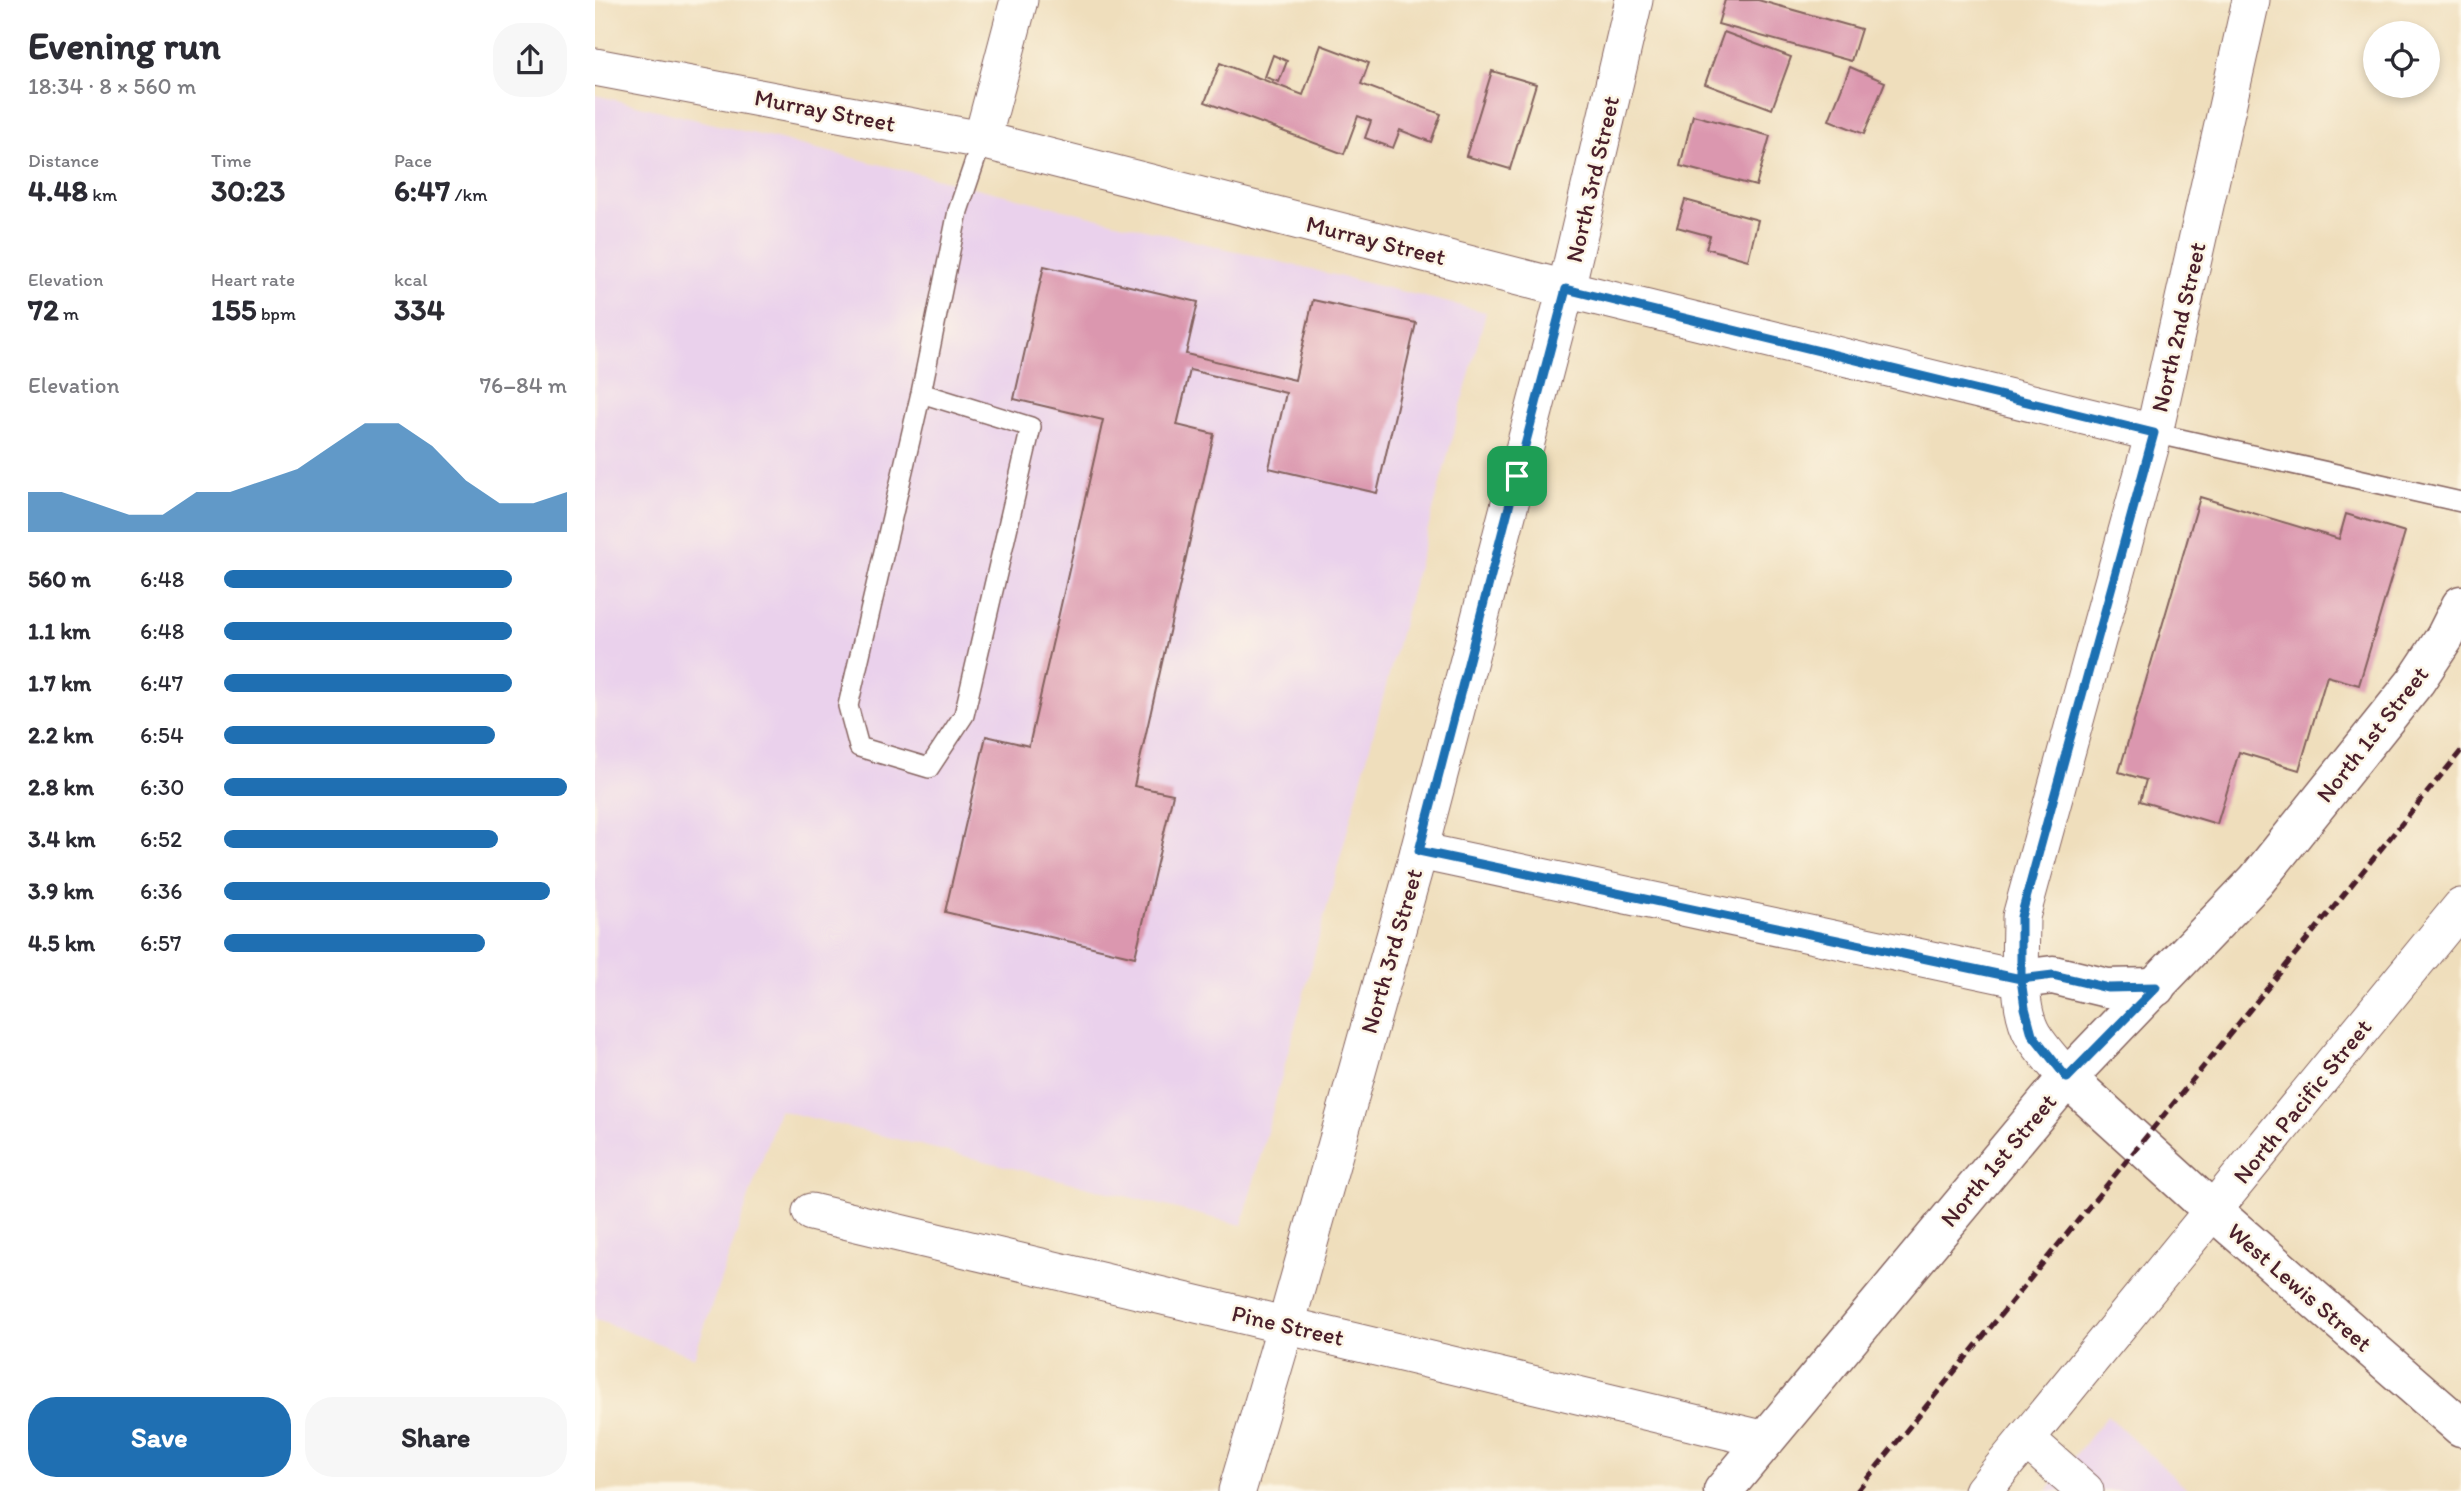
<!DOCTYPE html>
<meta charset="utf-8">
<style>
:root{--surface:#fff;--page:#f7f7f7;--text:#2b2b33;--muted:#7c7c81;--accent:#1f6fb2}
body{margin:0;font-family:Itim,sans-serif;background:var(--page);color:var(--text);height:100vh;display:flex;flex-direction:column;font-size:26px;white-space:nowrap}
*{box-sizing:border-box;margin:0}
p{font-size:23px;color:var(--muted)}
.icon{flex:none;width:38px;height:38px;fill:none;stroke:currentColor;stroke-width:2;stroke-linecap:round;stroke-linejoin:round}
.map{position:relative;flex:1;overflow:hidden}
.side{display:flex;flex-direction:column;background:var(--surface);width:595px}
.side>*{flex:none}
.buttons{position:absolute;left:1768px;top:21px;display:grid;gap:14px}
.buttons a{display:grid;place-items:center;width:77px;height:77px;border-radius:50%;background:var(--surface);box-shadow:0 4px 10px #0003;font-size:35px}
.pin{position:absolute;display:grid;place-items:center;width:60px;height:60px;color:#fff;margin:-30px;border-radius:14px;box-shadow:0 4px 10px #0006}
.round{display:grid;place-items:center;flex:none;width:74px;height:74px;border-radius:28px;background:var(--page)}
.headline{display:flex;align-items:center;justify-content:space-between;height:119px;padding:0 28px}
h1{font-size:38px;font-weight:700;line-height:52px}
.stats{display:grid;grid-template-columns:repeat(3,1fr);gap:10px;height:119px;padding:7px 28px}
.stats div{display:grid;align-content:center}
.stats b{font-size:30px;font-weight:700}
.stats small{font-size:19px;font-weight:400}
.stats p{font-size:19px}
.chart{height:196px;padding:14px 28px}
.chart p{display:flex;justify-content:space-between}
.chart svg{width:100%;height:126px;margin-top:7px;fill:var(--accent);opacity:.7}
.primary-button{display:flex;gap:14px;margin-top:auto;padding:14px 28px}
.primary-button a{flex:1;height:80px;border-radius:28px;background:var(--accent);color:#fff;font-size:28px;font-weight:700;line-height:80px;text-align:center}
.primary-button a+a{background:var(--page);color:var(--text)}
ul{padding:0 28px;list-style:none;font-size:23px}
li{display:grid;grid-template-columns:112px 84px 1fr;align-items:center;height:52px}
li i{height:18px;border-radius:9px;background:var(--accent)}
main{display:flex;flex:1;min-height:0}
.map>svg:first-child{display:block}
.built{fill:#ead1ec}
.building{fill:#db97af}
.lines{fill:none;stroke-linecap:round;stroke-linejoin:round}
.service-casing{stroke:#84625e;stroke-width:22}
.minor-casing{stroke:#84625e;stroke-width:39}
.tertiary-casing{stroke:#84625e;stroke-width:41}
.service{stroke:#fff;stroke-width:19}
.minor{stroke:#fff;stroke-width:37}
.tertiary{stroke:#fff;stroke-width:38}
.rail{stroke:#4a1f2b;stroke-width:5;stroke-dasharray:10 5;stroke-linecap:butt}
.route-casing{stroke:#fff;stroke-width:14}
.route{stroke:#1f6fb2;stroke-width:9}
.labels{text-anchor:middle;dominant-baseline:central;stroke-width:5;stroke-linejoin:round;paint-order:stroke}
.street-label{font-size:24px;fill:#4a1f2b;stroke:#fcf5e5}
</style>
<main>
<section class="side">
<div class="headline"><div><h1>Evening run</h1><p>18:34 · 8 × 560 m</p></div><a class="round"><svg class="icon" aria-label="share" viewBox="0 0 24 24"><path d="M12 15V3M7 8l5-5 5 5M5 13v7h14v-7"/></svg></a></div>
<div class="stats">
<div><p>Distance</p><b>4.48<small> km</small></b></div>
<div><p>Time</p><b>30:23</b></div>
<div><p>Pace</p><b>6:47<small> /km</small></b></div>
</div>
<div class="stats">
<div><p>Elevation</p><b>72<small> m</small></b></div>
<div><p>Heart rate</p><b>155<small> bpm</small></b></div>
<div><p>kcal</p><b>334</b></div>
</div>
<div class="chart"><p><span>Elevation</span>76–84 m</p>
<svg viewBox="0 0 160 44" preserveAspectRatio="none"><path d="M0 44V30L10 30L20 34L30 38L40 38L50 30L60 30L70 26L80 22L90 14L100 6L110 6L120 14L130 26L140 34L150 34L160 30V44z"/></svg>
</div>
<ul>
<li><b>560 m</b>6:48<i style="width:84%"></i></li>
<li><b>1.1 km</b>6:48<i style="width:84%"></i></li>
<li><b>1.7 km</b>6:47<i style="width:84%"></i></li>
<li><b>2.2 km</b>6:54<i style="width:79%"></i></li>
<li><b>2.8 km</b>6:30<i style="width:100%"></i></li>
<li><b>3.4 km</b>6:52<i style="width:80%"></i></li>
<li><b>3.9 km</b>6:36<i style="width:95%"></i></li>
<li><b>4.5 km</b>6:57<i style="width:76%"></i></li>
</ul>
<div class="primary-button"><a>Save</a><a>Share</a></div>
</section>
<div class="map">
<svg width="1866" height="1491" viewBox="0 0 1866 1491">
<rect width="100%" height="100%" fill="#fcf5e5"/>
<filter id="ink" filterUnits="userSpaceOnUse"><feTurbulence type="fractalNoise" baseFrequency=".0143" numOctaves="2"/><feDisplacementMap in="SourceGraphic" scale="14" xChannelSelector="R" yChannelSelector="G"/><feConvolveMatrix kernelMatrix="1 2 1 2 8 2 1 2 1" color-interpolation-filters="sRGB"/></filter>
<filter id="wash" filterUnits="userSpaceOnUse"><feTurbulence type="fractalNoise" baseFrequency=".00686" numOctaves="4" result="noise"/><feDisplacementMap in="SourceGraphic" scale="28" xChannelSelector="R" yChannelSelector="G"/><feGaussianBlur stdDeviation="1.57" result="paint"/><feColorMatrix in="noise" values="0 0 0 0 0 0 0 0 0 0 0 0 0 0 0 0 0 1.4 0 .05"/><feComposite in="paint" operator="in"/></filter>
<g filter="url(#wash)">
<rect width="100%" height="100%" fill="#efdebc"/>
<g class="built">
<polygon points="0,95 891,312 647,1225 184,1110 99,1357 0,1319"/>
<polygon points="1512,1415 1595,1491 1452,1491"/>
</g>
<g id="blocks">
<g class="building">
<polygon points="1130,0 1163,0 1266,29 1256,61 1123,24"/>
<polygon points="1129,32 1196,57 1177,109 1110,84"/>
<polygon points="726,45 774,63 766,84 846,114 836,142 805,130 798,148 770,138 776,121 763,116 749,154 610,102 625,63 708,95"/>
<polygon points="678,55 692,61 684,82 670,77"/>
<polygon points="1255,67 1290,82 1269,134 1234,120"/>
<polygon points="897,71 941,84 915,169 871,156"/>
<polygon points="1098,115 1175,136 1161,186 1085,166"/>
<polygon points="1090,200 1163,220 1153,260 1111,248 1115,236 1082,227"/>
<polygon points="449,266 603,302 591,354 700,380 718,300 821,323 782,493 674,468 691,393 595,370 582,425 619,434 539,786 578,794 540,957 350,912 391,736 434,746 508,420 419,399"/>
<polygon points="1605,497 1744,539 1751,514 1810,532 1764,685 1732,676 1704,770 1644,752 1622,824 1545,801 1551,780 1524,772"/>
</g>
</g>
</g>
<g filter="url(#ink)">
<use href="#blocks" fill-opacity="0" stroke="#84625e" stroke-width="2"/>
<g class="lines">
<defs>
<g id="service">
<polyline points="326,393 436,427 369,715 334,768 264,747 253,706 326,393 363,211 387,140"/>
<polyline points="1559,433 1866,502"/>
</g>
<g id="minor">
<polyline points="0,67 387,140 971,289 1559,433"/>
<polyline points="387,140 424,0"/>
<polyline points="824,851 1426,979"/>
<path d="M1472,1078C1461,1064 1447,1050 1438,1035C1421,1007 1426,949 1426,917L1559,433L1656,0"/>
<polyline points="216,1212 1171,1440"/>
<polyline points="1431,1439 1490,1491"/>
<polyline points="642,1491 691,1325 824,851 971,289 1039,0"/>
<polyline points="1388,1491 1866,907"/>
</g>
<g id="tertiary">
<polyline points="1426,979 1458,975 1512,988 1561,987"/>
<polyline points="1472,1078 1617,1210 1866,1427"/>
<polyline points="1128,1491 1472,1078 1661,881 1821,681 1850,637 1866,605"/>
</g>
</defs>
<use href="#service" class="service-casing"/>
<use href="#minor" class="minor-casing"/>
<use href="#tertiary" class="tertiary-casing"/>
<use href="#service" class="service"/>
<use href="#minor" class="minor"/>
<use href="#tertiary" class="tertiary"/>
<polyline class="rail" points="1262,1491 1866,751"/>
</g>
</g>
<g class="lines" filter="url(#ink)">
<defs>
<polyline id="route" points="922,476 824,851 1426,979 1430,1008 1437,1034 1472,1078 1561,987 1513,988 1458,975 1426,979 1426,917 1559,433 971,289 922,476"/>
</defs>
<use href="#route" class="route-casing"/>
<use href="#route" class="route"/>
</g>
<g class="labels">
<g class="street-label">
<text transform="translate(230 110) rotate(11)">Murray Street</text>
<text transform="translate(997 179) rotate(-77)">North 3rd Street</text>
<text transform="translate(781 240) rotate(14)">Murray Street</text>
<text transform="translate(1583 327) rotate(-77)">North 2nd Street</text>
<text transform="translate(1777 734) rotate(-52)">North 1st Street</text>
<text transform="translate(796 951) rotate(-74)">North 3rd Street</text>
<text transform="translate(1707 1101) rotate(-51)">North Pacific Street</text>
<text transform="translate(1403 1160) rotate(-50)">North 1st Street</text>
<text transform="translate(1705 1287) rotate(41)">West Lewis Street</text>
<text transform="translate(693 1325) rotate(13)">Pine Street</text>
</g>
</g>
</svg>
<div class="buttons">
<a><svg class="icon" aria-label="locate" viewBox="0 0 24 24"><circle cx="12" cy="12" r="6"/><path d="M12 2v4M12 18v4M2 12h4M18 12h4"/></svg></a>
</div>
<div class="pin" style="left:922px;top:476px;background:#1e9e55"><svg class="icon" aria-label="arrive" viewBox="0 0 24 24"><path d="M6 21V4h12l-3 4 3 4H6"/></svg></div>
</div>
</main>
